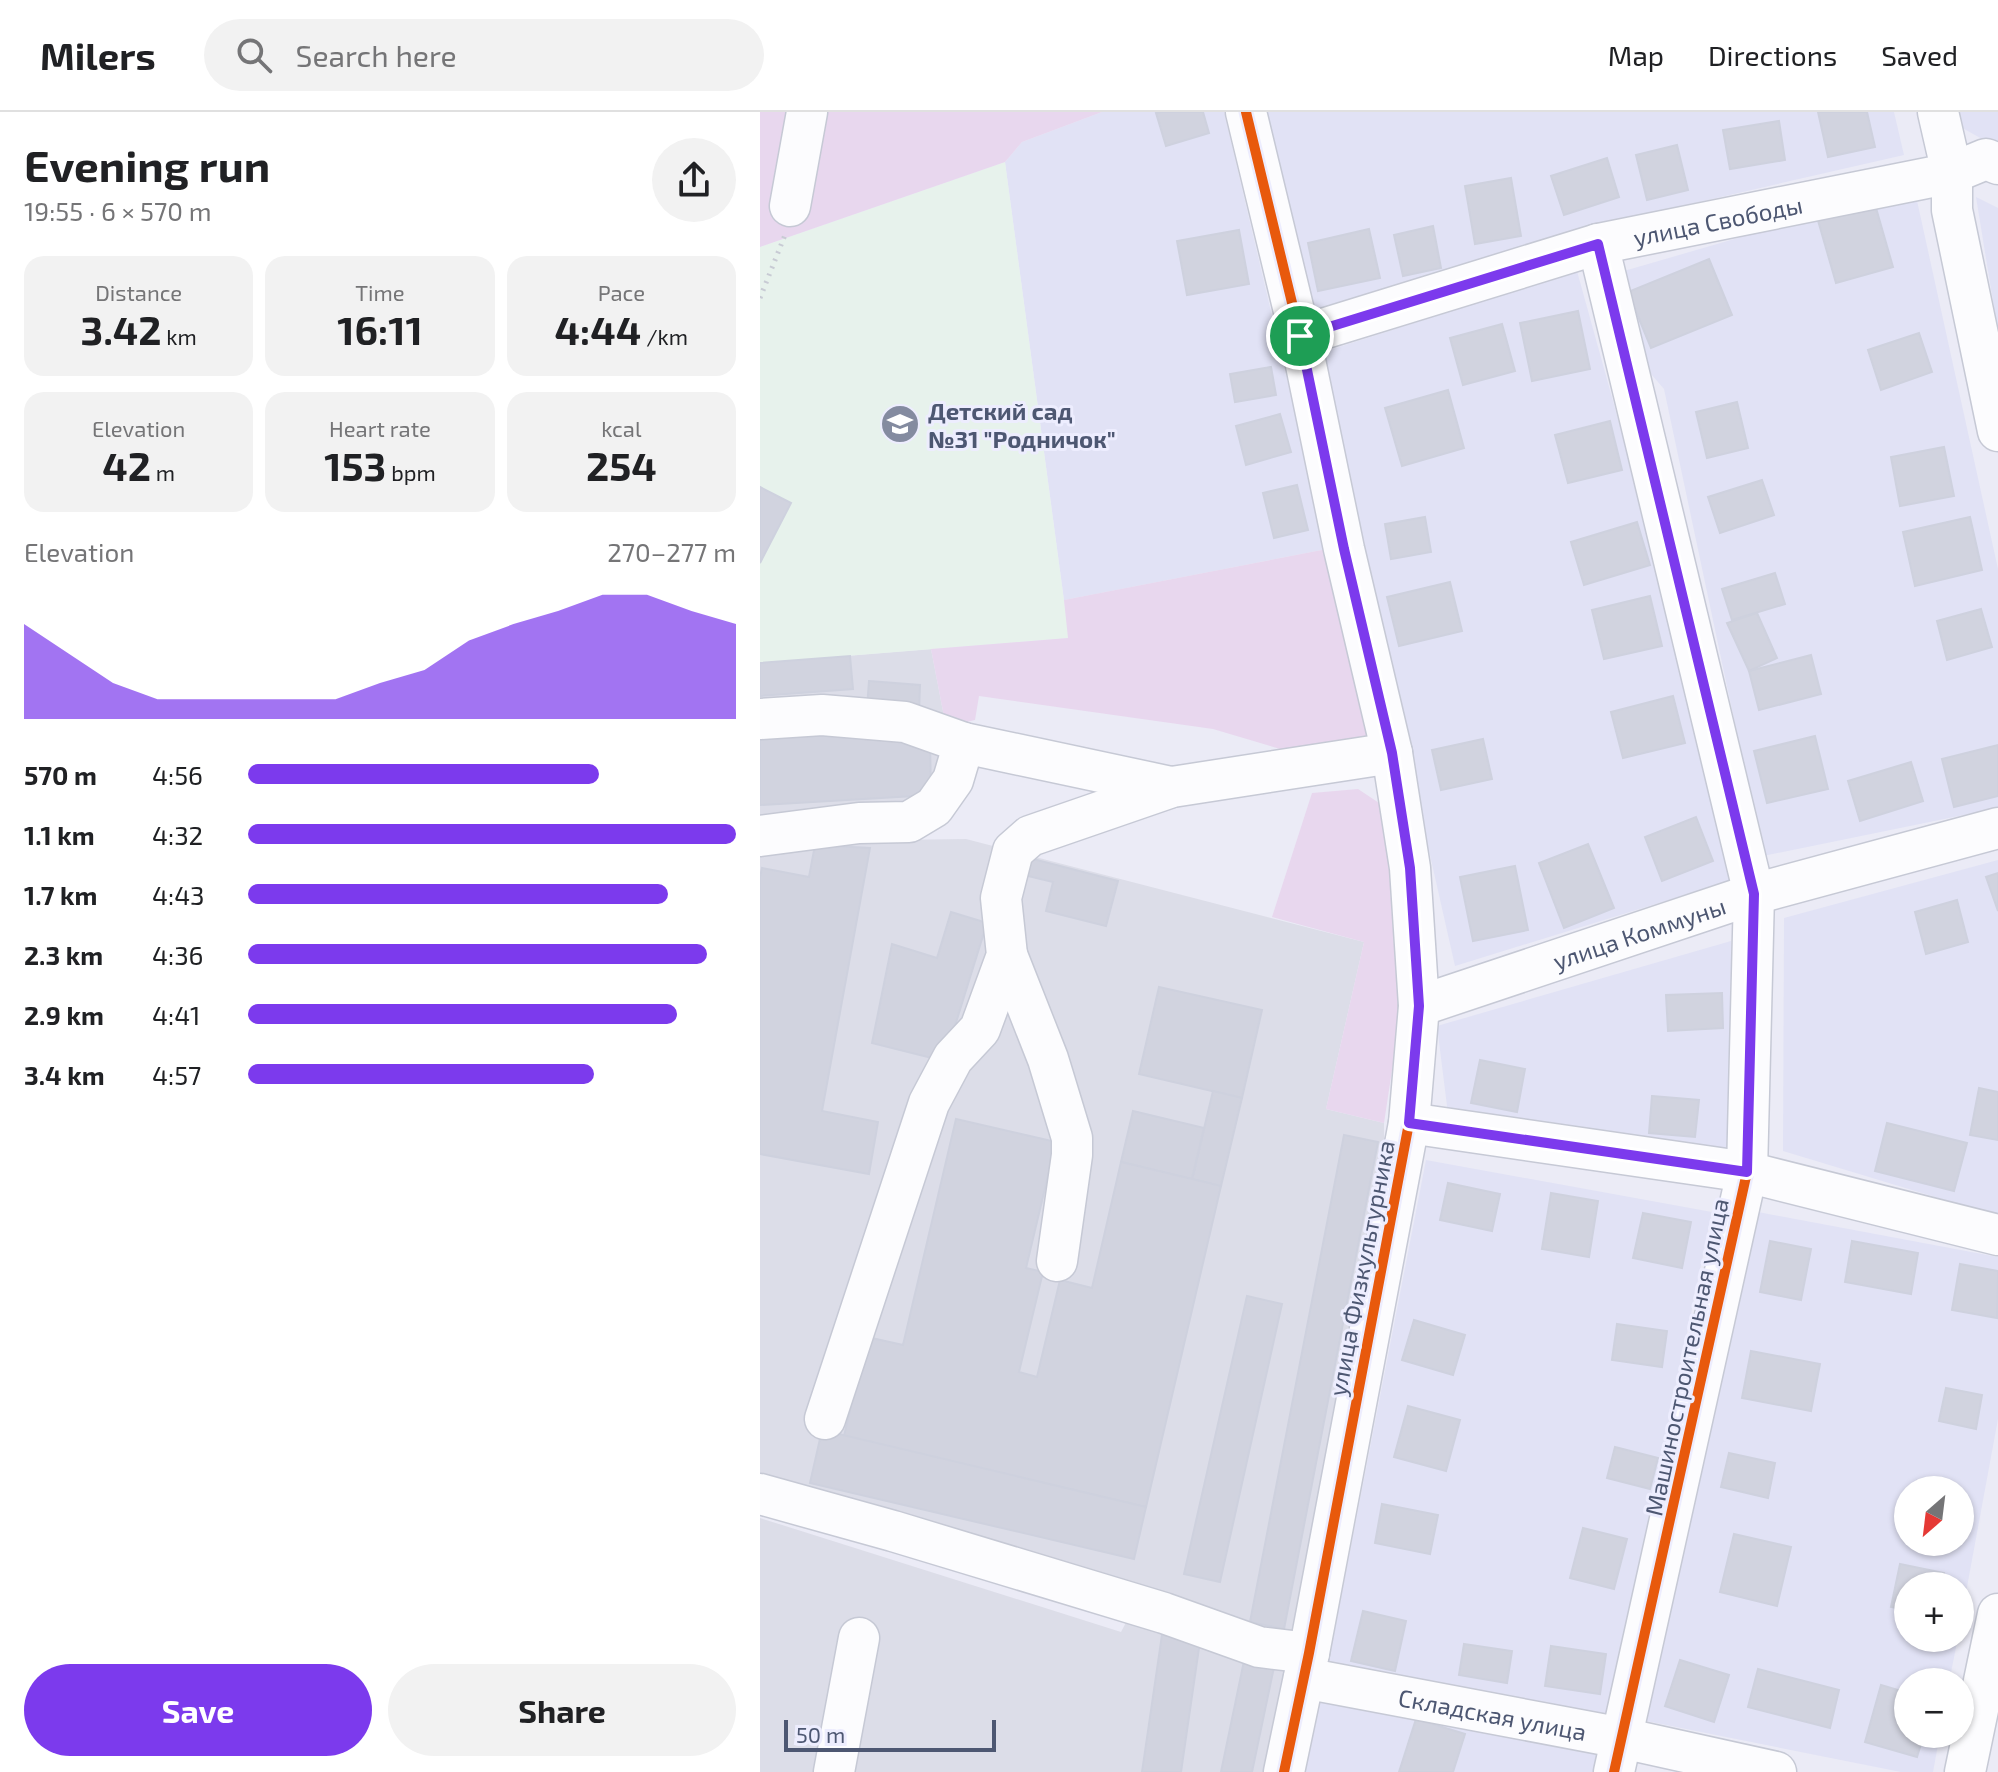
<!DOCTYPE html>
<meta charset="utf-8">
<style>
:root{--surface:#fff;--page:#f2f2f2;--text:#202124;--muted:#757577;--line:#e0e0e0;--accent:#7c3aed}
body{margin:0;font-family:"Exo 2",sans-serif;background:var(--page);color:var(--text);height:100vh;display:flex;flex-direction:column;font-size:30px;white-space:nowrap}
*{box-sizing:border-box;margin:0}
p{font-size:26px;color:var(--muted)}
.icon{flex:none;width:44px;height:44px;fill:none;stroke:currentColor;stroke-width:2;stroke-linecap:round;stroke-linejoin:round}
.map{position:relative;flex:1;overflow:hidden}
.side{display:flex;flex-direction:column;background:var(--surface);width:760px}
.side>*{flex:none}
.needle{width:52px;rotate:208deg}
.fabs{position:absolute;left:1134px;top:1364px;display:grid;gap:16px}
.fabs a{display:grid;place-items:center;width:80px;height:80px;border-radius:50%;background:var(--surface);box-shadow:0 2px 6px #0004;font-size:40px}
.scale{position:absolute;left:24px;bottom:20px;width:212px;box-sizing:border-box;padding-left:8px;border:4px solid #4d5772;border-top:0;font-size:22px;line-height:28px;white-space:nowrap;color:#4d5772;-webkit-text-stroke:6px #ededfe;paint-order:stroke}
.pin{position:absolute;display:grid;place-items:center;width:68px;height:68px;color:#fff;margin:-34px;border:4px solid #fff;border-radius:50%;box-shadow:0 2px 8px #0007}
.round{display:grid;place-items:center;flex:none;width:84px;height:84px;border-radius:42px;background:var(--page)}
.summary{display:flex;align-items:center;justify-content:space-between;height:136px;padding:0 24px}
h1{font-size:44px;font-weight:700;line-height:60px}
.stats{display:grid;grid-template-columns:repeat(3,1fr);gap:12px;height:136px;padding:8px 24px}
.stats div{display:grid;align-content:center;border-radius:20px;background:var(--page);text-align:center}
.stats b{font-size:40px;font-weight:700}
.stats small{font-size:22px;font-weight:400}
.stats p{font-size:22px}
.chart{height:224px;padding:16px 24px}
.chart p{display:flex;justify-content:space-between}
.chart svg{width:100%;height:144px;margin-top:8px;fill:var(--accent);opacity:.7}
.button{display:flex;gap:16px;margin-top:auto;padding:16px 24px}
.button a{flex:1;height:92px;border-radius:48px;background:var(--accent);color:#fff;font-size:32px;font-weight:700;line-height:92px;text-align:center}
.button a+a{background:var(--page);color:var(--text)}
ul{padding:0 24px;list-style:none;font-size:26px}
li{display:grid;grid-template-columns:128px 96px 1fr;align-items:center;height:60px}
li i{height:20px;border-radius:10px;background:var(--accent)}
header{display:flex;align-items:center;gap:48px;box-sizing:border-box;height:112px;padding:0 40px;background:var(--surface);border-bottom:2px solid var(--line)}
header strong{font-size:38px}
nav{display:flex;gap:44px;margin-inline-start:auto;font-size:28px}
.search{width:560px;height:72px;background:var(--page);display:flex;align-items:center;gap:20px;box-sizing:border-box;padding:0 28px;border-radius:44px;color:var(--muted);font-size:30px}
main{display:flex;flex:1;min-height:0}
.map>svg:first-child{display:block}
.residential{fill:#e1e2f5;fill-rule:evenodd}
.industrial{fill:#dcdde8}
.education{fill:#e7f2ec}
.green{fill:#e8d7ee}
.building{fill:#d1d3df;stroke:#ced1de;stroke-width:2}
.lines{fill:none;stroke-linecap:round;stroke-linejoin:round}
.minor-casing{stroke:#c6c9d5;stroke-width:43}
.path{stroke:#c8cbd4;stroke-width:5;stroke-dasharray:2 6;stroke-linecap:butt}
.minor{stroke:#fcfcfe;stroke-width:40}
.cycleway-casing{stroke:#ededfe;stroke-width:15}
.cycleway{stroke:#e8590c;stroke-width:10}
.route-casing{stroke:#fff;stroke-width:16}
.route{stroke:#7c3aed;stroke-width:10}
.labels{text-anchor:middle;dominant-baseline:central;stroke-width:6;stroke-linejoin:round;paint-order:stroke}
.street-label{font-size:24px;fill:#4d5772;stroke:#ededfe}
.poi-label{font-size:24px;font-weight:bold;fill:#4d5772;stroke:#ededfe;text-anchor:start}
</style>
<header>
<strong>Milers</strong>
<div class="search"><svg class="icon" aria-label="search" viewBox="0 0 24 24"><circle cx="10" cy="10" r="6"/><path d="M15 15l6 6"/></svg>Search here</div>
<nav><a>Map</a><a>Directions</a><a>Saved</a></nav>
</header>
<main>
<section class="side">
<div class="summary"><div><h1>Evening run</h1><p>19:55 · 6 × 570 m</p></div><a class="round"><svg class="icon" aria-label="share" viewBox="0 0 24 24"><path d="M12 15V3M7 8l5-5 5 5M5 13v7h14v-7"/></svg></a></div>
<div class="stats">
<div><p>Distance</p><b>3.42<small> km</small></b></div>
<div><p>Time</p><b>16:11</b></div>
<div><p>Pace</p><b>4:44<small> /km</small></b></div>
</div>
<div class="stats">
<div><p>Elevation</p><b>42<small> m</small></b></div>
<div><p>Heart rate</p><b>153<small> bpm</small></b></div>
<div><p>kcal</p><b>254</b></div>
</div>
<div class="chart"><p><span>Elevation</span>270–277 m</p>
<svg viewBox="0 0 160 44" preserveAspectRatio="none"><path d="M0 44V15L10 24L20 33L30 38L40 38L50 38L60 38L70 38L80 33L90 29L100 20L110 15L120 11L130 6L140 6L150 11L160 15V44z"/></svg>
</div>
<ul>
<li><b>570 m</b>4:56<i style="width:72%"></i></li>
<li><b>1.1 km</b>4:32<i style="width:100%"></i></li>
<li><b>1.7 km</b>4:43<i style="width:86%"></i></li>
<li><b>2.3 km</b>4:36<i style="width:94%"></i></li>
<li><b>2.9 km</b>4:41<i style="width:88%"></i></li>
<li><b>3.4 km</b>4:57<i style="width:71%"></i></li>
</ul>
<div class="button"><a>Save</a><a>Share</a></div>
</section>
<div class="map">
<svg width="1238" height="1660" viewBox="0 0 1238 1660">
<rect width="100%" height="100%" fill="#ebebf6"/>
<g class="residential">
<polygon points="342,0 464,0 567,437 304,488 245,50 262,30"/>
<polygon points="503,0 1134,0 1144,43 847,111 556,208"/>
<polygon points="1196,0 1238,0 1238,36 1199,14"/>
<polygon points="1154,75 1238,457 1238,696 1003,744 904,277 885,255 857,161"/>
<polygon points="1216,85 1238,96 1238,220"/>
<polygon points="817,159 902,466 970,769 695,854 557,242"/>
<polygon points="1238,748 1238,1104 1023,1039 1024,806"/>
<polygon points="971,829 971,1040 688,1002 677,914"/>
<polygon points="666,1048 952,1100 848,1606 567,1557"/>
<path d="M998,1100L1238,1145V1307L1200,1513V1474H1148V1526H1198L1189,1570H1148V1622H1180L1173,1660H1141L886,1609ZM1148,1378H1200V1430H1148Z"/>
<polygon points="558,1584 842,1639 837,1660 541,1660"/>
</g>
<g class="industrial">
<polygon points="171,537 186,615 170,693 0,705 0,551"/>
<polygon points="206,727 604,830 566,997 624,1011 624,1063 505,1660 0,1660 0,1406 361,1520 385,1474 0,1374 0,742 56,729"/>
</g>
<polygon class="education" points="245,50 309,526 0,551 0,135"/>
<g class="green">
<polygon points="0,0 342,0 262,30 245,50 0,135"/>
<polygon points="567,437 610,626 537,642 453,617 219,584 215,608 186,615 171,537 308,526 304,488"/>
<polygon points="598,677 619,691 628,742 639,912 624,1011 566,997 604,830 512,805 552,681"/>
</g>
<g class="building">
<polygon points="401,0 443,0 449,21 406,34 396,1"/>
<polygon points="1058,0 1107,0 1115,35 1068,45"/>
<polygon points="1019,9 1025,48 970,57 963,18"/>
<polygon points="917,33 928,78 887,88 876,43"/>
<polygon points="847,46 859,85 804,103 791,64"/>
<polygon points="751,66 761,124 715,132 705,74"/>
<polygon points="1114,89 1133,155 1076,171 1057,105"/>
<polygon points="673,114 681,156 643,164 634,123"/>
<polygon points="609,117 620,166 558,179 548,131"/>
<polygon points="479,118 489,172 427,183 417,129"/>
<polygon points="949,147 972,203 891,236 868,180"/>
<polygon points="818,199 830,257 772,269 760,211"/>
<polygon points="742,212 755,259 703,273 690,226"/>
<polygon points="1159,221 1172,260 1121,278 1108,238"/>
<polygon points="511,255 516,283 475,290 470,262"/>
<polygon points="688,278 704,336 642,354 625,296"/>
<polygon points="977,290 988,336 947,346 936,300"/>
<polygon points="520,302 531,340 486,353 476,314"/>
<polygon points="850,309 862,358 808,371 795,323"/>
<polygon points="1184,335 1194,384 1140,394 1131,345"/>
<polygon points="1002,368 1014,403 960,421 948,385"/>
<polygon points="537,373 548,418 514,426 503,381"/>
<polygon points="0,375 31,391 0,451"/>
<polygon points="665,405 671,440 631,447 625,412"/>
<polygon points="1210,405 1222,458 1155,474 1143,420"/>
<polygon points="877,410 890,453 824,473 811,430"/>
<polygon points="1015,461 1025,492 972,508 962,477"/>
<polygon points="690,470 702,519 639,534 627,485"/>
<polygon points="890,484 902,534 844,547 832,498"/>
<polygon points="1221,497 1232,535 1187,548 1177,509"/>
<polygon points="997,501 1017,546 989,559 967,511"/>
<polygon points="1051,543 1061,582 999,598 989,559"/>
<polygon points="90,544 93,577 0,584 0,551"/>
<polygon points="109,569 160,573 159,599 107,596"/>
<polygon points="913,584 925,631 863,646 851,600"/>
<polygon points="0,616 170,627 171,683 0,693"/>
<polygon points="1055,624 1068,677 1007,691 994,639"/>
<polygon points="723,627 732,667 681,678 672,638"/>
<polygon points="1238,633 1238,684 1194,695 1182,647"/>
<polygon points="1151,650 1163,689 1100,709 1088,669"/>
<polygon points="936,705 953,749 902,769 885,725"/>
<polygon points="828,732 854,796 804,816 779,751"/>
<polygon points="55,733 110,736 62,999 118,1010 109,1062 0,1042 0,765 2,756 49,765"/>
<polygon points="269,746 358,769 346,814 286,799 293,770 264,763"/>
<polygon points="755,754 768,818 713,829 700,765"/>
<polygon points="1238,761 1238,799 1226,765"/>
<polygon points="1197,788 1208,830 1166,842 1155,800"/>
<polygon points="191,800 227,811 184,949 112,931 132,832 177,846"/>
<polygon points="399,875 502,898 482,986 379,962"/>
<polygon points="962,881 963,916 908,919 906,883"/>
<polygon points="720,948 765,957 757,1000 711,991"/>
<polygon points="1219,976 1238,980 1238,1028 1210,1023"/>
<polygon points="453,979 482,986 461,1074 432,1067"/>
<polygon points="892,984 939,988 935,1025 889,1021"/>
<polygon points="373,999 444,1016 432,1067 361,1050"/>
<polygon points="196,1007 296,1030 266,1156 283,1160 259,1260 277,1265 300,1168 332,1176 361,1050 461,1074 386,1395 84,1324 107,1225 143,1233"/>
<polygon points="1127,1011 1207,1031 1194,1079 1115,1059"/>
<polygon points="584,1023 618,1030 524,1517 490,1510"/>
<polygon points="688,1071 740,1082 732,1119 680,1108"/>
<polygon points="791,1081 838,1089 829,1145 782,1137"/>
<polygon points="883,1101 931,1110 922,1156 873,1146"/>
<polygon points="1010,1129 1051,1137 1041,1188 1000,1180"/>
<polygon points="1092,1129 1158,1141 1151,1182 1085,1170"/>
<polygon points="1200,1152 1238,1159 1237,1206 1192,1198"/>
<polygon points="487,1184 522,1192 460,1470 424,1462"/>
<polygon points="654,1208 705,1223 693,1263 642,1248"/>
<polygon points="857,1212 907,1219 902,1255 852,1248"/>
<polygon points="991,1239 1060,1252 1051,1299 982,1286"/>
<polygon points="1186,1276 1222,1283 1216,1317 1179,1309"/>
<polygon points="648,1294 700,1308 686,1359 634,1345"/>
<polygon points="62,1318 386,1395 374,1447 50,1371"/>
<polygon points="855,1335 898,1346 890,1377 847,1366"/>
<polygon points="969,1341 1015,1351 1008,1386 961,1375"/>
<polygon points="1157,1369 1199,1378 1155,1378"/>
<polygon points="622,1392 678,1403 670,1442 615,1431"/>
<polygon points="823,1416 867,1427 854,1477 810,1466"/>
<polygon points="974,1422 1031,1435 1017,1494 960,1480"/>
<polygon points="1140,1452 1184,1461 1181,1474 1148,1474 1148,1498 1131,1495"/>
<polygon points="603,1499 646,1509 635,1559 591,1549"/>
<polygon points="402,1523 440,1529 421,1660 382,1660"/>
<polygon points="704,1532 752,1539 747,1571 699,1563"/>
<polygon points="791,1534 846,1542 840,1582 785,1574"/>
<polygon points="920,1548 969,1563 954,1610 905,1594"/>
<polygon points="484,1549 514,1555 492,1660 461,1660"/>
<polygon points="998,1557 1079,1578 1070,1616 988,1595"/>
<polygon points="1121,1573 1148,1581 1148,1622 1164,1622 1157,1645 1105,1630"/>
<polygon points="656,1607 705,1622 693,1660 639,1660"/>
</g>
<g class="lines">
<defs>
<g id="minor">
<polyline points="486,0 540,224 584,437 632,641 650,756 659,894 649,1011 549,1541 524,1660"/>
<polyline points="1178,0 1192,61 1192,98 1238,319"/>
<polyline points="30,94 47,0"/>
<polyline points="838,132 994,782 987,1060 854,1660"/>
<path id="s1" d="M540,224L838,132L1192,61L1226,47L1238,52"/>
<polyline points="0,607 62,603 145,610 204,631 411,675"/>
<polyline points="0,724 99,711 149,710 174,695 193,668 204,631"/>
<polyline points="247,843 288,947 312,1026 312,1043 297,1149"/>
<path id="s2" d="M659,894L994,782L1238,716"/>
<polyline points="649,1011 987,1060 1238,1123"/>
<polyline points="65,1307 169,991 193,946 220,917 247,843 241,786 253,739 270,724 412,675 632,641"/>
<polyline points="0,1382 133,1419 404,1501 499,1535 549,1541"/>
<path id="s3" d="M544,1566L862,1626L1016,1660"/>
<polyline points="74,1660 99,1526"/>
<polyline points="1205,1660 1238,1502"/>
</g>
</defs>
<use href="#minor" class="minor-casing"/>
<polyline class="path" points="0,186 25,123"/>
<use href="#minor" class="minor"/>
<defs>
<g id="cycleway">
<polyline points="486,0 540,224 584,437 632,641 650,756 659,894 649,1011 549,1541 524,1660"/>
<polyline points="838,132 994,782 987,1060 854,1660"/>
</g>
</defs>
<use href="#cycleway" class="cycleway-casing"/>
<use href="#cycleway" class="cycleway"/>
</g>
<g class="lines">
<defs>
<polygon id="route" points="838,132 994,782 987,1060 649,1011 659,894 650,756 632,641 584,437 540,224"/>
</defs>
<use href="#route" class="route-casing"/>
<use href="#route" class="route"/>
</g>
<defs>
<symbol id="school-disc" viewBox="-11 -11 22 22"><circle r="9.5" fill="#848ba0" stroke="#ededfe"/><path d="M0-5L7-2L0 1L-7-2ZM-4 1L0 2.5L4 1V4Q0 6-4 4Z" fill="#fff"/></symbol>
</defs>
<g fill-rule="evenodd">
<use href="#school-disc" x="118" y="290" width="44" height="44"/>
</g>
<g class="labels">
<g class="street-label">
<text stroke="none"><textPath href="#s1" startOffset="434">улица Свободы</textPath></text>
<text stroke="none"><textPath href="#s2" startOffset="232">улица Коммуны</textPath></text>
<text transform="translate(601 1156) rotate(-79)">улица Физкультурника</text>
<text transform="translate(926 1245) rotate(-78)">Машиностроительная улица</text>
<text stroke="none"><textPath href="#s3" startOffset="192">Складская улица</textPath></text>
</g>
<g class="poi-label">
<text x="168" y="298">Детский сад<tspan x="168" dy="28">№31 "Родничок"</tspan></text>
</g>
</g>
</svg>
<div class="fabs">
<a><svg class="needle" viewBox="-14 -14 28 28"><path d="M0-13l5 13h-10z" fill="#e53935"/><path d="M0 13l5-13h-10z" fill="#757577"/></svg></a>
<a>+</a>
<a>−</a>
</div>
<div class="scale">50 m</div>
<div class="pin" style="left:540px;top:224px;background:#1e9e55"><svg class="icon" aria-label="arrive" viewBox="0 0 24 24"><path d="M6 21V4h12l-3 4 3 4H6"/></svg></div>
</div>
</main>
